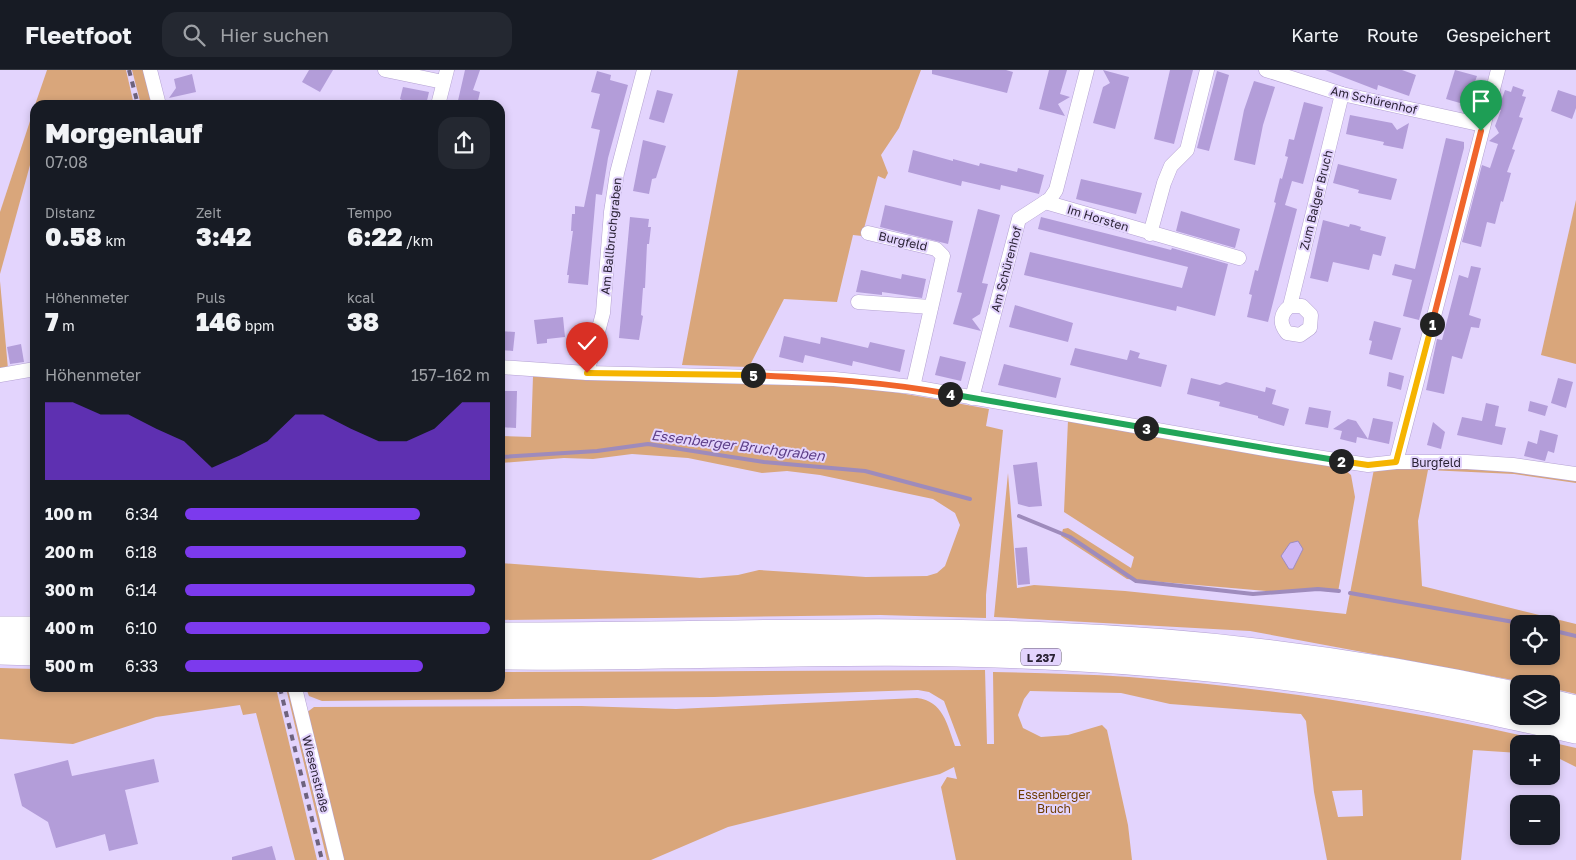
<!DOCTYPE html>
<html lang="de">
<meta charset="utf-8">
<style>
:root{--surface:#171b24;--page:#242831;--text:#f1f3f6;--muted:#9ea1a6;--line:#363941;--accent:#7c3aed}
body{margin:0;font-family:"Golos Text",sans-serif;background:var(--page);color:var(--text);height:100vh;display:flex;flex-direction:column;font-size:19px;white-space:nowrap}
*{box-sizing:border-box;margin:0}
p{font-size:16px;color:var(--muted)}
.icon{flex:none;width:28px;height:28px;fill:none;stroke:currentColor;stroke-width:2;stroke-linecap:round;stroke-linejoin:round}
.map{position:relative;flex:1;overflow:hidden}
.sheet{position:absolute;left:30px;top:30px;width:475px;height:592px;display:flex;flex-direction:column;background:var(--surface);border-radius:15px;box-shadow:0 2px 8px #0003}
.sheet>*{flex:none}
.fabs{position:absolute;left:1510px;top:545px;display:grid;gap:10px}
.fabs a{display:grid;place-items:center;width:50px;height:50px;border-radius:10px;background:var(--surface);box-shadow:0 2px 8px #0003;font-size:25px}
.pin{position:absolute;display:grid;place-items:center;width:42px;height:42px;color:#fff;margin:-51px -21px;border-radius:50% 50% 50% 0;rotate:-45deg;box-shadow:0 0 5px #0007}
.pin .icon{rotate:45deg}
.km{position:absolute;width:25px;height:25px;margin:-12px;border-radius:50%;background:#222;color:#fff;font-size:14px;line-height:25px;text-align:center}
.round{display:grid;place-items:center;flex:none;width:52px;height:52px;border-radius:15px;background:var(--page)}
.headline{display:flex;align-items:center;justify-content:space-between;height:85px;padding:0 15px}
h1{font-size:28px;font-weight:800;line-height:38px}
.figures{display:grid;grid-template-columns:repeat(3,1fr);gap:8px;height:85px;padding:5px 15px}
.figures div{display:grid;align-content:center}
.figures b{font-size:25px;font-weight:800}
.figures small{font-size:14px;font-weight:400}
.figures p{font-size:14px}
.chart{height:140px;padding:10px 15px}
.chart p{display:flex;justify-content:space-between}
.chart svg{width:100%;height:90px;margin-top:5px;fill:var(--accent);opacity:.7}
ul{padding:0 15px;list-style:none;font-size:16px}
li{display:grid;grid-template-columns:80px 60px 1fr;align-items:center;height:38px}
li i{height:12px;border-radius:6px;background:var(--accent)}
header{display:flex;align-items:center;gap:30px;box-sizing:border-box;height:70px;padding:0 25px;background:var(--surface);border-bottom:1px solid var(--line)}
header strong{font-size:24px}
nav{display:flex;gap:28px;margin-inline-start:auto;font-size:18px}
.search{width:350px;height:45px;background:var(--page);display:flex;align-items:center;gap:12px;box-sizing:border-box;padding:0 18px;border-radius:15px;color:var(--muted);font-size:19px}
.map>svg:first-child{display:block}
.green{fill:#d9a67b;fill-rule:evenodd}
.water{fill:#cfb8f6;stroke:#9e8bbc}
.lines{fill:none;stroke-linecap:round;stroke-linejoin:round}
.stream{stroke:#9e8bbc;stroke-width:4}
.building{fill:#b39dd9}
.street-casing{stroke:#b4a2d2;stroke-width:15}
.highway-casing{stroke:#b4a2d2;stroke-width:26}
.street{stroke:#fff;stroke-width:14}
.highway{stroke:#fff;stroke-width:25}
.rail{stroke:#6e637e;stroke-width:4;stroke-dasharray:6 6;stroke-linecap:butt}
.split-1-casing{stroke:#fff;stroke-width:10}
.split-2-casing{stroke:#fff;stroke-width:10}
.split-3-casing{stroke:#fff;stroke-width:10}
.split-4-casing{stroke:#fff;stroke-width:10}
.split-5-casing{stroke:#fff;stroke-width:10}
.split-6-casing{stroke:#fff;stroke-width:10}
.split-1{stroke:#f0652b;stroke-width:6}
.split-2{stroke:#f5b400;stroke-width:6}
.split-3{stroke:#22a559;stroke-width:6}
.split-4{stroke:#22a559;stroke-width:6}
.split-5{stroke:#f0652b;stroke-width:6}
.split-6{stroke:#f5b400;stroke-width:6}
.labels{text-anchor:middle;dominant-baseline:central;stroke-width:4;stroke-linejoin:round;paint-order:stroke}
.shield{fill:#e3d4fd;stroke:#625771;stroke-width:1}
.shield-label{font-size:11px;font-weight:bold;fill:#2a2235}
.street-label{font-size:12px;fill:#2a2235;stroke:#e3d4fd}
.park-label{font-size:12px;fill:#6f3d02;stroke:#e3d4fd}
.water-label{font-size:14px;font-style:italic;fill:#5f4089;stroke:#e3d4fd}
</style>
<header>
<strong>Fleetfoot</strong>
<div class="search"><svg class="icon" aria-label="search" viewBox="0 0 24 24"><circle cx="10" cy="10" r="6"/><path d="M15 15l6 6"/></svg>Hier suchen</div>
<nav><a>Karte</a><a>Route</a><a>Gespeichert</a></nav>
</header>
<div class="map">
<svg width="1576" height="790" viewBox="0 0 1576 790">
<rect width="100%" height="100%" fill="#e3d4fd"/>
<g class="green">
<polygon points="47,0 126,0 134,35 35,35"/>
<polygon points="132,0 143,0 152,35 141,35"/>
<polygon points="738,0 921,0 899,58 881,85 888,103 885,109 878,106 862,166 853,165 837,232 784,229 749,297 682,295"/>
<polygon points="35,36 35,77 0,204 0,142"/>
<polygon points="1576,130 1576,294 1541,285"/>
<polygon points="0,211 8,299 0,301"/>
<path d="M533,306C634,312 735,308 836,315C888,319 938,330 989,339L986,356L1003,360L986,525V548L880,545L500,550V493L700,508L738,505L759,500L866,507L927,506L937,503L945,496L960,455L955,443L933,429L820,405L787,401L762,403L688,388L632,384L593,389L564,388L500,393V366L531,367Z"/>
<polygon points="1068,350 1343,398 1351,405 1355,427 1338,522 1310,520 1289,523 1127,509 1061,466 1063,459 1068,458 1131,498 1134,487 1064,442"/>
<path d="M1469,396L1576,408V413L1514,404L1428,400L1418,451L1422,516L1576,554V624L1551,618V614H1534L1250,561L994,547L1008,403L1017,518L1034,515L1125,521L1346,544L1374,399ZM1519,554H1551V586H1519Z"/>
<polygon points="0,598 35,599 35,618 276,618 317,790 295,790 256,643 243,645 240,635 156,647 73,674 0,669"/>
<path d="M985,600L987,674H994L993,602C1038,603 1084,604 1129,607C1279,618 1430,643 1576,678V697L1558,688L1551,689V674H1519V683L1473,680L1461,790H1327L1314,722L1306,651L1301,644L1170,634L1121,623L1030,621L1024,629L1018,645L1023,658L1041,667L1068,665L1102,655L1107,660L1128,755L1132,790H956L941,717L947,707L957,709L954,697L940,704L728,757L651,790H342L306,643L314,637L581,636L676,639L917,628C943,631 947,654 955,676H961L944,631L929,622L918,620L714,627L322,631L309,626L306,618H500V602ZM1362,720L1363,746L1338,747L1332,721Z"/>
<polygon points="286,618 290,618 332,790 327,790"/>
</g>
<polygon class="water" points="1298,471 1303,479 1293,499 1289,499 1281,486 1290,473"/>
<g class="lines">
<g class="stream">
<polyline points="500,387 597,381 648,374 764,392 865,401 970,429"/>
<polyline points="1019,446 1070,467 1136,511 1253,524 1318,519 1339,521"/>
<polyline points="1350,523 1525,554"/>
<polyline points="1551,560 1576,566"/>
</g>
</g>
<g class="building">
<polygon points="309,0 333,0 320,22 302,12"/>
<polygon points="465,0 480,0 473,20 480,22 477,35 457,35"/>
<polygon points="932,0 1006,0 1013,2 1007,23 932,4"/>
<polygon points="1049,0 1067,0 1060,24 1070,27 1058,34 1065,46 1039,39"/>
<polygon points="1103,0 1129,7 1115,59 1093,53 1103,17 1110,13"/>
<polygon points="1170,0 1193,0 1174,74 1154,69"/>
<polygon points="1325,0 1402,0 1416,5 1409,26 1378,15 1377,20"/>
<polygon points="1455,0 1477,6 1467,35 1446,29"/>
<polygon points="597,1 611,5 610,10 628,15 608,88 602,125 596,124 588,215 568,213 569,205 567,205 573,161 571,161 572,144 575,144 575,136 584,137 600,60 591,58 600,24 591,22"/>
<polygon points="1217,1 1229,5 1209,81 1197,78"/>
<polygon points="192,4 196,22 169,28 176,18 174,9"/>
<polygon points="1254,11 1275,17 1263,55 1255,95 1234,90 1244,40"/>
<polygon points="1513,16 1524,20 1522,26 1526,27 1519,47 1523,48 1512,79 1515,80 1507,102 1511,103 1503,132 1501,131 1495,154 1487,152 1481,177 1462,172 1482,95 1490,98 1498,74 1489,71 1499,63 1495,56 1501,40 1498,40 1505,20 1511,22"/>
<polygon points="403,17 429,22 426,35 412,35 400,29"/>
<polygon points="657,20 673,24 664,53 649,49"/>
<polygon points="1558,20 1576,26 1576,38 1572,49 1551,41"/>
<polygon points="1304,32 1323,37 1303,114 1292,111 1285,135 1297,139 1268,252 1247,247 1252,225 1249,224 1255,200 1258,201 1275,137 1276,133 1274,132 1280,108 1282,109 1288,87 1285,86 1289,69 1294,70"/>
<polygon points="1350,45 1392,53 1397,60 1409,53 1403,79 1383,75 1384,72 1346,64"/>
<polygon points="1446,68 1464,72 1464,78 1419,250 1403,246 1412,210 1392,205 1395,194 1415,199"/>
<polygon points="643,70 666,76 656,108 652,109 649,124 633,121"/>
<polygon points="913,80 953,91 953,89 979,96 980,93 1017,102 1018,98 1044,105 1039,124 1001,115 1000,120 962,111 961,116 908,102"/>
<polygon points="1338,94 1397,109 1391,130 1358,123 1359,120 1333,113"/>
<polygon points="1081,109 1142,123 1136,144 1076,129"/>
<polygon points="885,135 953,151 948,174 880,157"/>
<polygon points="978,139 1000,145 982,213 988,214 980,244 972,249 981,261 953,254 962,223 957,222"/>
<polygon points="1181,141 1240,159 1235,178 1176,161"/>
<polygon points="630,147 649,149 648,157 651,157 649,174 647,174 645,218 643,218 641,245 643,246 639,270 619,268"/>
<polygon points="1041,147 1152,175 1171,180 1172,178 1228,194 1215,246 1177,236 1176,241 1024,205 1030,182 1182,218 1188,197 1038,159"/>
<polygon points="1323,150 1349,157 1350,154 1355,155 1361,157 1360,160 1386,167 1381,186 1373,184 1369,200 1333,192 1328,212 1310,208"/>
<polygon points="1471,196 1481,198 1469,245 1481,249 1479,258 1471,257 1462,289 1452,286 1444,324 1426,320 1437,269 1442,270 1459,205 1468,208"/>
<polygon points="861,200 901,209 902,204 926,209 922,228 882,222 882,225 856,222"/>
<polygon points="1015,235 1073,253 1068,272 1009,257"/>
<polygon points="563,247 565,267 547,269 547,273 537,274 534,250"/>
<polygon points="1374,251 1401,258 1392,290 1369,284 1372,271 1369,270"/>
<polygon points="500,261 515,262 513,281 500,280"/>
<polygon points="784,266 820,274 821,267 868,278 870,272 905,280 900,302 853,291 852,296 805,285 803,293 779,287"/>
<polygon points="21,274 24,292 10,294 7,277"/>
<polygon points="1075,278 1127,290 1130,280 1140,283 1138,288 1167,295 1161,317 1070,295"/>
<polygon points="940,286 966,292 961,311 935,305"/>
<polygon points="1004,294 1061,308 1056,328 998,315"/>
<polygon points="1389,302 1404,306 1401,320 1387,316"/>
<polygon points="1191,308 1220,315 1226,312 1265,322 1266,317 1276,320 1272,334 1289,339 1284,356 1258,348 1258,346 1219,336 1220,332 1187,324"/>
<polygon points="1558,308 1573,312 1566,338 1551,333"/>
<polygon points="500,321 517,321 516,358 500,357"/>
<polygon points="1530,331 1548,336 1545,346 1528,341"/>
<polygon points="1486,333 1499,336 1495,356 1506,358 1502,375 1457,365 1462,347 1482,351"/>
<polygon points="1309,337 1331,341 1328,358 1305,354"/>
<polygon points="1373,348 1393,352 1389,374 1357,367 1356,373 1340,369 1342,361 1333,359 1348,349 1356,351 1368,369"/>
<polygon points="1433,352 1445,362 1441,379 1427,375"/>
<polygon points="1540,360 1558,365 1554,383 1548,381 1545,391 1524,386 1528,371 1537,374"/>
<polygon points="1037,392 1042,436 1029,437 1018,434 1013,395"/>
<polygon points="1027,477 1030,514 1018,515 1015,478"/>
<polygon points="154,689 159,712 125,720 138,774 109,781 105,764 56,778 48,752 22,736 14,704 68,690 72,706"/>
<polygon points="272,776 276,790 232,790 232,787"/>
</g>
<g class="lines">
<defs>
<g id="street">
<polyline points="150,0 159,35"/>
<polyline points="385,0 443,12"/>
<polyline points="1266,0 1342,24 1483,55"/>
<polyline points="438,35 447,0"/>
<polyline points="1045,132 1239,188"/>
<polyline points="868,163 936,179 943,186 913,317"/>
<polyline points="1150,164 1164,113 1171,96 1187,80 1207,0"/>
<polyline points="858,232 931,237"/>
<path d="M1290,236H1302L1311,245L1310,258L1300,265L1287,263C1279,253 1280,244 1290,236L1342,24"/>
<polyline points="500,297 587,303 834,309 913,317 1271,380 1368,395 1396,392 1467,392 1513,395 1576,404"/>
<polyline points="587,303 603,243 611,142 617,103 644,0"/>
<polyline points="0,305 35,299"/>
<polyline points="972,328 1019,149 1050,129 1056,120 1087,0"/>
<polyline points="1396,392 1498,0"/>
<polyline points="295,618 337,790"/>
</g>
<g id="highway">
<polyline points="0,559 35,559"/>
<path d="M500,565C683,566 867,557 1050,565C1208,571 1365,591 1519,625"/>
<polyline points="0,582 35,583"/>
<path d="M500,587C688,589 877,577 1065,588C1160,593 1253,602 1347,616C1424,627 1500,644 1576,661"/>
<polyline points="1551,632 1576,638"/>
</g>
</defs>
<use href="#street" class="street-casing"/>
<use href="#highway" class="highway-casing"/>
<use href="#street" class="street"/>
<use href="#highway" class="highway"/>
<g class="rail">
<polyline points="129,0 138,35"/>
<polyline points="280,618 322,790"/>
</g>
</g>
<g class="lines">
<defs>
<polyline id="split-1" points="1432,254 1481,61"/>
<polyline id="split-2" points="1341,391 1368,395 1396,392 1432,254"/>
<polyline id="split-3" points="1146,358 1341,391"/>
<polyline id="split-4" points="950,324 1146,358"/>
<path id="split-5" d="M753,305C819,308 885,312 950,324"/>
<polyline id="split-6" points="587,303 753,305"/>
</defs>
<use href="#split-1" class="split-1-casing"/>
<use href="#split-2" class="split-2-casing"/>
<use href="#split-3" class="split-3-casing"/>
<use href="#split-4" class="split-4-casing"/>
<use href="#split-5" class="split-5-casing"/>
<use href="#split-6" class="split-6-casing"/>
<use href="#split-1" class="split-1"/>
<use href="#split-2" class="split-2"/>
<use href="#split-3" class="split-3"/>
<use href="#split-4" class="split-4"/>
<use href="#split-5" class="split-5"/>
<use href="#split-6" class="split-6"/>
</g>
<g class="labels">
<rect class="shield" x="1021" y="578.5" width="40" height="17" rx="4"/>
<g class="shield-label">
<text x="1041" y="587">L 237</text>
</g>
<g class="street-label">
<text transform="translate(1374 30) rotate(13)">Am Schürenhof</text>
<text transform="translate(1316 130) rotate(-76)">Zum Balger Bruch</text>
<text transform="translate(1098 148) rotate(17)">Im Horsten</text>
<text transform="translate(611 166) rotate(-84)">Am Ballbruchgraben</text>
<text transform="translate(903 171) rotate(13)">Burgfeld</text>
<text transform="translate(1006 199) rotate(-75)">Am Schürenhof</text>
<text x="1436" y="392">Burgfeld</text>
<text transform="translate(316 704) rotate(76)">Wiesenstraße</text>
</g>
<g class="park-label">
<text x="1054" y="724">Essenberger<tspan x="1054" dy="14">Bruch</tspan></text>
</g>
<g class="water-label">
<text transform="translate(738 375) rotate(7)">Essenberger Bruchgraben</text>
</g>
</g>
</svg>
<div class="fabs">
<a><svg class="icon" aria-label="locate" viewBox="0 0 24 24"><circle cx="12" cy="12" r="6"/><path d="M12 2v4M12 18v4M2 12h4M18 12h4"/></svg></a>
<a><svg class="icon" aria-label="layers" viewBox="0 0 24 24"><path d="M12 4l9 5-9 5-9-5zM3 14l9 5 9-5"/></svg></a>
<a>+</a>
<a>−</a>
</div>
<div class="pin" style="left:1481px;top:61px;background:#1e9e55"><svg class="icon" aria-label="arrive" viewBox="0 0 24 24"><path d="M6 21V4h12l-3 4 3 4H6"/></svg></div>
<div class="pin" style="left:587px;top:303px;background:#d93025"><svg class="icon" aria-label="check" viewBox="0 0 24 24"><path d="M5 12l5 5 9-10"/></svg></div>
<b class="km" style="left:1432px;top:254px">1</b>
<b class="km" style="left:1341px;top:391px">2</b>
<b class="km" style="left:1146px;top:358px">3</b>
<b class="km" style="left:950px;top:324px">4</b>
<b class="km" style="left:753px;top:305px">5</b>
<section class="sheet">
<div class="headline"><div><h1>Morgenlauf</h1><p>07:08</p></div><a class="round"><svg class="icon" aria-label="share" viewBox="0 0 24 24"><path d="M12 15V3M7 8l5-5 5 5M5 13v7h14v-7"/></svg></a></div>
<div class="figures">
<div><p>Distanz</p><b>0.58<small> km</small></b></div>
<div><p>Zeit</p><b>3:42</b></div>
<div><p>Tempo</p><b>6:22<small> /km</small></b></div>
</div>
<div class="figures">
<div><p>Höhenmeter</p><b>7<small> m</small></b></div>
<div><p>Puls</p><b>146<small> bpm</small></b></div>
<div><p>kcal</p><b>38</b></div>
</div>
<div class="chart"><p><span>Höhenmeter</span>157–162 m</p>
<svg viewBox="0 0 160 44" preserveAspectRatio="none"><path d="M0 44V6L10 6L20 12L30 12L40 19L50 25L60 38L70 32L80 25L90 12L100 12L110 19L120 25L130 25L140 19L150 6L160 6V44z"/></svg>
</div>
<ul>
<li><b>100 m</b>6:34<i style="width:77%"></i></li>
<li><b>200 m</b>6:18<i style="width:92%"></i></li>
<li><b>300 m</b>6:14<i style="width:95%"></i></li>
<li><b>400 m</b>6:10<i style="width:100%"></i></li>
<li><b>500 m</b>6:33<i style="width:78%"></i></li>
</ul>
</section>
</div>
